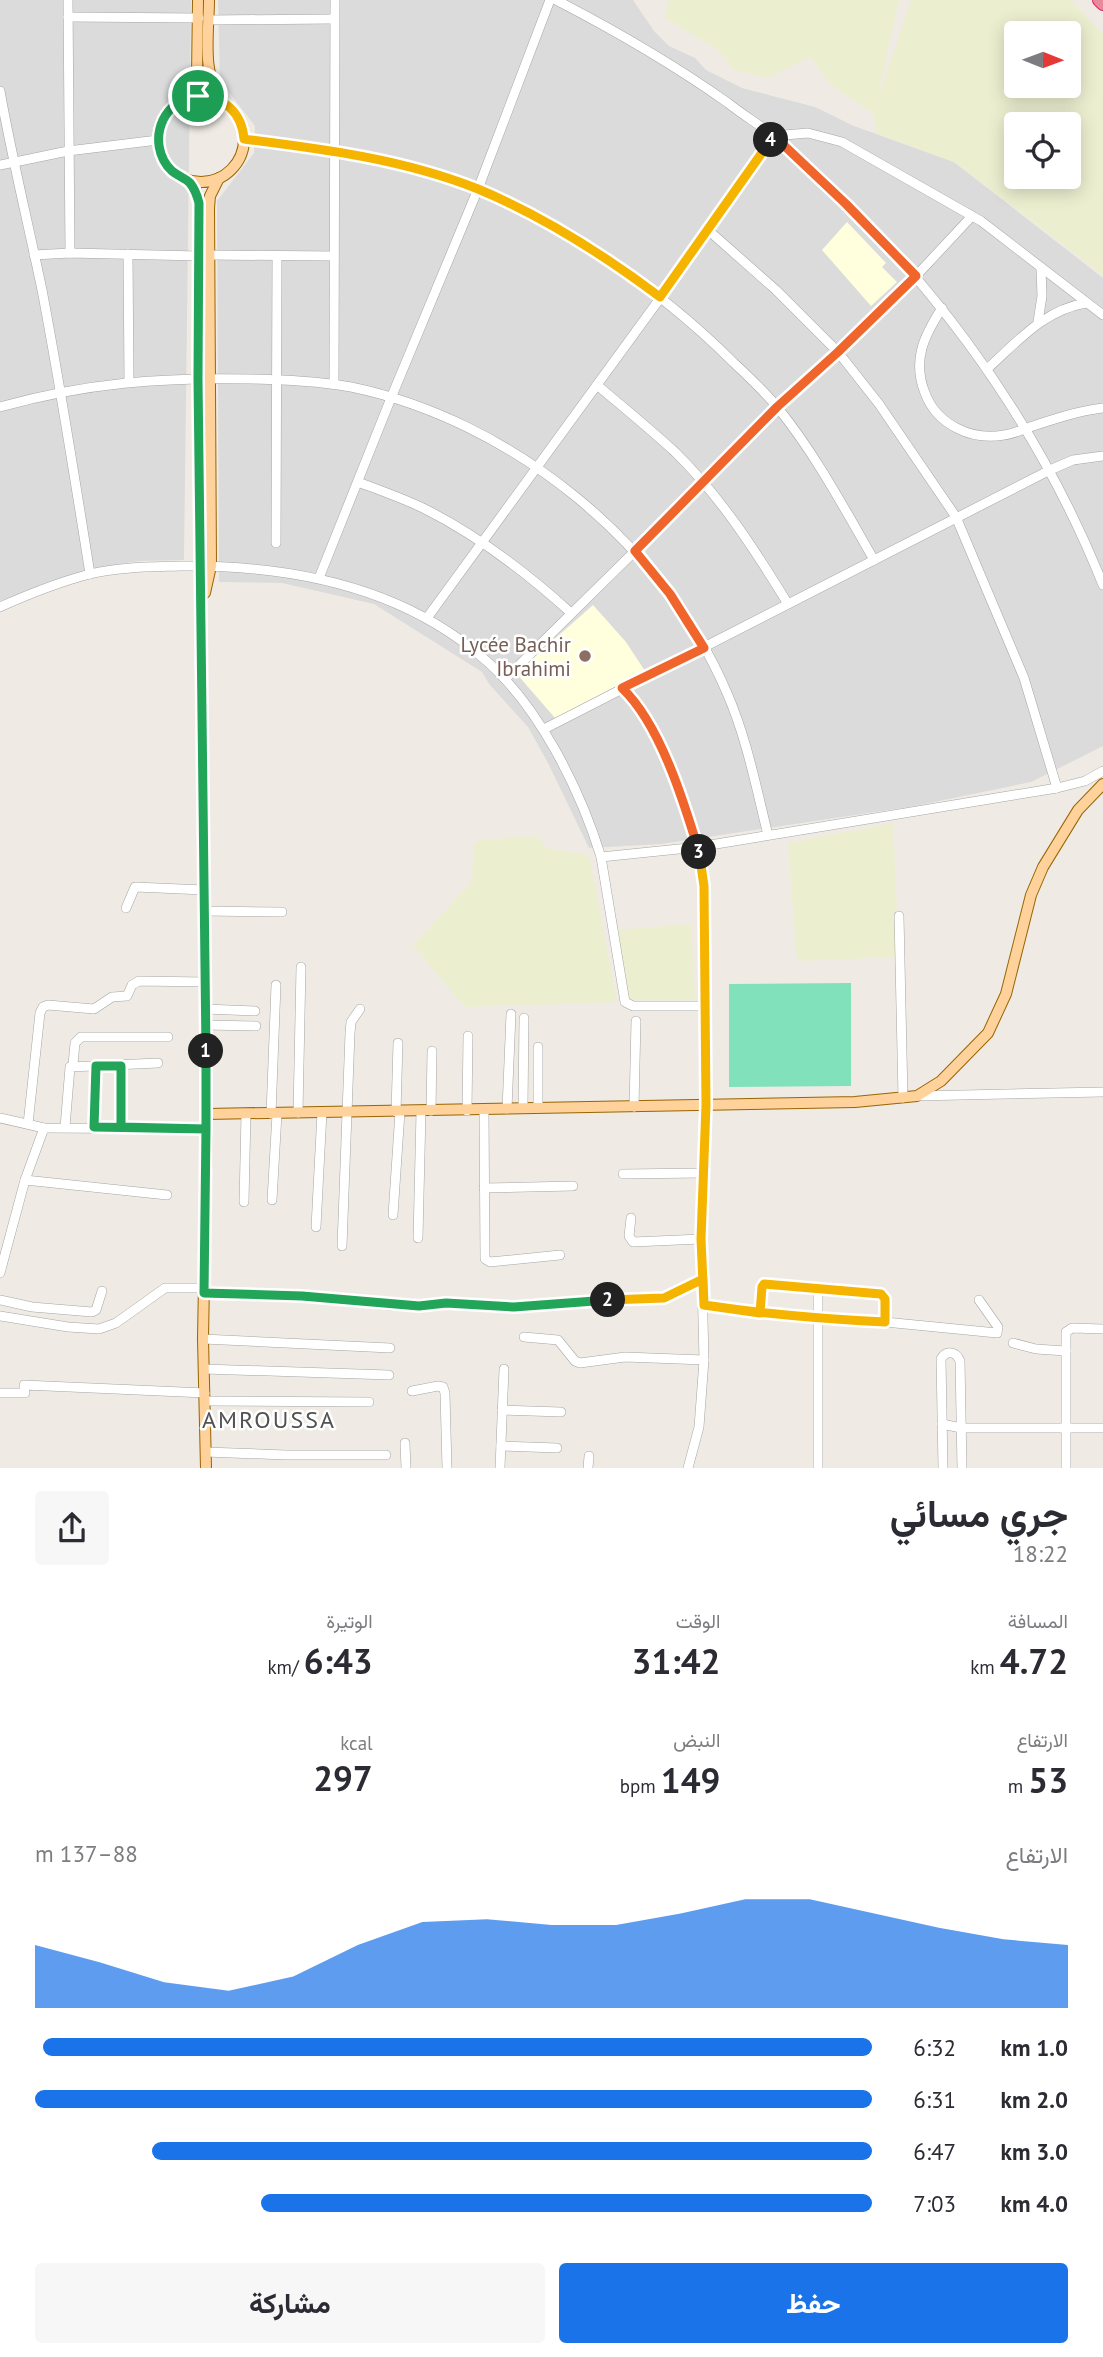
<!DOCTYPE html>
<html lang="ar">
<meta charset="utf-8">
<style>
:root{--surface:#fff;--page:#f7f7f7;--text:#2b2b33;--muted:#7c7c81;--accent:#1a73e8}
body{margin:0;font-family:"PT Sans",Vazirmatn,sans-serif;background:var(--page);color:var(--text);direction:rtl;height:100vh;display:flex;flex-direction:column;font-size:26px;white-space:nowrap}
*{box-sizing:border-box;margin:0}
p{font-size:23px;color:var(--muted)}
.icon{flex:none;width:38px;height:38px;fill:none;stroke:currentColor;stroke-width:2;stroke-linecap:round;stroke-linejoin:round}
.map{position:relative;height:1468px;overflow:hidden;direction:ltr}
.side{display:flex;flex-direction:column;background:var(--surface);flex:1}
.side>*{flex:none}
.needle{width:46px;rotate:91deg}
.buttons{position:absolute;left:1004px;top:21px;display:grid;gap:14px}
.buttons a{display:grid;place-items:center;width:77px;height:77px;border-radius:7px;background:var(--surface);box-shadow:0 4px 18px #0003;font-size:35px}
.pin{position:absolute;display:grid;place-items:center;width:60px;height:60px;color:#fff;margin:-30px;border:4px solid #fff;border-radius:50%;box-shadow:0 2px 7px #0007}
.km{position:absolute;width:35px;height:35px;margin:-18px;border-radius:50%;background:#222;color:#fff;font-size:19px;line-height:35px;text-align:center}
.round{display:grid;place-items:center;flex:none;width:74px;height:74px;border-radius:7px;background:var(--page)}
.head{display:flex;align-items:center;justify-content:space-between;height:119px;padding:0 35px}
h1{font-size:38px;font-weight:700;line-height:52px}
.figures{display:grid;grid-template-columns:repeat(3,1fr);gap:10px;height:119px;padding:7px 35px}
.figures div{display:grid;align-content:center}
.figures b{font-size:35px;font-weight:700}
.figures small{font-size:19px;font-weight:400}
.figures p{font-size:19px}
.chart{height:196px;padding:14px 35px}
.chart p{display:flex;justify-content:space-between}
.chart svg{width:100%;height:126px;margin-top:7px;fill:var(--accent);opacity:.7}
.primary-button{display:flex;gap:14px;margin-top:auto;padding:14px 35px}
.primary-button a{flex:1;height:80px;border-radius:7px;background:var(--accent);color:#fff;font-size:28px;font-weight:700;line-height:80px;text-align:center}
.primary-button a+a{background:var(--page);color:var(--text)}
ul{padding:0 35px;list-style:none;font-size:23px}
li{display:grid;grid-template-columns:112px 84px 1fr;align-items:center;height:52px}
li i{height:18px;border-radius:9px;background:var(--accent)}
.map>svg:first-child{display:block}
.residential{fill:#dcdbdb}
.education{fill:#ffd}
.farmland{fill:#ecefcf;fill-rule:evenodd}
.pitch{fill:#80e1bb}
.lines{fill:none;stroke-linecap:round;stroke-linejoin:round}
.minor-casing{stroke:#a5a5a5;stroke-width:10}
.major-casing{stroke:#986500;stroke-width:12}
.highway-casing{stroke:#df1f62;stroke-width:14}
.minor{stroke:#fff;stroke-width:9}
.major{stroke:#fed29a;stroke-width:10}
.highway{stroke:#e9899c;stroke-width:12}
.split-1-casing{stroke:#fff;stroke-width:14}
.split-2-casing{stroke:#fff;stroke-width:14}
.split-3-casing{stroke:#fff;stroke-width:14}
.split-4-casing{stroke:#fff;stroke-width:14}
.split-5-casing{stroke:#fff;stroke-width:14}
.split-1{stroke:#22a559;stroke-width:9}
.split-2{stroke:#22a559;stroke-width:9}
.split-3{stroke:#f5b400;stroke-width:9}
.split-4{stroke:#f0652b;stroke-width:9}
.split-5{stroke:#f5b400;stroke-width:9}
.education-dot{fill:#8d6e63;stroke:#fff;stroke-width:2.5}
.labels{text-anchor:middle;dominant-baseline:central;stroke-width:5;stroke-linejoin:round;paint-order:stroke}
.education-label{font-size:21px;fill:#785e54;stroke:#fff;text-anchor:end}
.quarter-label{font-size:24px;letter-spacing:2px;fill:#515151;stroke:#fff}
</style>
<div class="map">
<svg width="1103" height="1468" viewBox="0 0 1103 1468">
<rect width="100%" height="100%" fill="#efebe4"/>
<g class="residential">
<polygon points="0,0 191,0 184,560 138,561 86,570 0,601"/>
<polygon points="218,0 633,0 654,31 669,46 695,58 706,70 742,88 815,107 854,126 954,162 1103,278 1103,746 1031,782 915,806 661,844 589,848 548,763 528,727 489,684 482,672 374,604 282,583 219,582 217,201 254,153 255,126 220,81"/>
</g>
<g class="education">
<polygon points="847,222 886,263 882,267 897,282 871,306 822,250"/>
<polygon points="593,605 626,642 645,671 555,718 516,673"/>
</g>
<g class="farmland">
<path d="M669,0H899L876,104L911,0H1071L1103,34V275L954,162L877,134L873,114L830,84L810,57L768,78L734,70L717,49L665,18ZM1069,33V86H1017V33ZM1069,124V177H1017V124Z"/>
<polygon points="893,823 899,957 797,961 788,843"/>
<polygon points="538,836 546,848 589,855 617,1002 465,1007 413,946 472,881 474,844 482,840"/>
<polygon points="691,924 695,1000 629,999 617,930"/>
</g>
<polygon class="pitch" points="851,983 851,1086 729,1087 729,984"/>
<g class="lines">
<defs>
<g id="minor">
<polyline points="68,0 70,253"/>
<path d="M556,0C616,31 673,64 728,103C743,115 760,125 775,137C918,259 1033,410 1103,585"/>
<polyline points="68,17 199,18"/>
<polyline points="209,20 334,19"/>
<path d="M0,91C12,158 28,223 42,290C60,384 75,479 90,574"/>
<path d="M244,139C323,149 402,160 476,189C493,195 508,204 524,212C602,251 672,301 734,363C749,377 765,392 778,408C816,455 844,508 874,560"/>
<polyline points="0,165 68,151 158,140"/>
<polyline points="708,230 776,290 838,352 879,404 956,517 1024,678 1057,788"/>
<polyline points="128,254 129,381"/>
<polyline points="34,255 70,253 199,256"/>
<polyline points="209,255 334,256"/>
<path d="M942,308C924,336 912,360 925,393C937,425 972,441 1004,435C1013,434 1021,430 1030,427C1054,419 1078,411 1103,408"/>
<polyline points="1038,322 1042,296 1041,269"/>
<path d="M987,369C1018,341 1044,310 1086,303"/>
<polyline points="334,384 335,0"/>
<path d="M597,385C623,407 650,429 675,452C720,496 755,550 788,604"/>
<path d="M0,407C85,383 163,377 251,379C284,380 319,381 351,387C511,420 663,543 727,693C747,739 756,787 768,835"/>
<path d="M358,482C379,490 402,498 423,508C477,535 526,572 571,613"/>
<polyline points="276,543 277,256"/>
<polyline points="319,578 391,398 478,189 550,0"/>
<path d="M0,607C29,594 59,582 90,574C118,567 150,567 180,566C287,565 399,585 483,658C538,704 580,789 601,857L625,1002L633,1006H704"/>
<polyline points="427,618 661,297 773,136 808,133 842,142 981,221 1103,315"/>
<polyline points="505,679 635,551 777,407 838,352 916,276 972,216"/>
<path d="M622,688C660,725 698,832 704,886L707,1105L701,1239L704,1360L699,1427L688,1468"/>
<polyline points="544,729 1050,470 1073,460 1103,456"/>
<polyline points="601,857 698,847 1057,788 1085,781 1103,771"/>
<polyline points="126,908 135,887 204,890"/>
<polyline points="206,911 282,912"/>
<polyline points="899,916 903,1098"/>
<polyline points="205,1009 255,1011"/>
<polyline points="205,1025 256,1026"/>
<polyline points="538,1047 538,1108"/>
<polyline points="73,1065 75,1043 81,1037 168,1037"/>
<polyline points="917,1096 1103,1092"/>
<polyline points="634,1107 636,1021"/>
<polyline points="523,1108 524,1018"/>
<polyline points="507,1109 511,1014"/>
<polyline points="484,1110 485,1259 490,1262 560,1255"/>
<polyline points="431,1111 432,1051"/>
<polyline points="467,1111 468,1036"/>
<polyline points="396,1112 398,1043"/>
<polyline points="298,1113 301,967"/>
<polyline points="271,1114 276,985"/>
<polyline points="0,1118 44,1128 206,1129"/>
<polyline points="28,1124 40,1013 43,1007 48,1005 94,1009 112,997 127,996 132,985 139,981 205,982"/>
<polyline points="65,1127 70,1067 158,1063"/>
<polyline points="94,1127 96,1066"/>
<polyline points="121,1127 121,1066"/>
<polyline points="623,1174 702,1173"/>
<polyline points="25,1180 167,1195"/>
<polyline points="484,1188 573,1186"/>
<polyline points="272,1200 277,1114"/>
<polyline points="244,1202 246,1114"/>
<polyline points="393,1215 400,1112"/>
<polyline points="631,1218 629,1236 633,1242 701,1239"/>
<polyline points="316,1227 322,1112"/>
<polyline points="418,1238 421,1112"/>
<polyline points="342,1246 350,1033 351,1022 360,1009"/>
<polyline points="0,1273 25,1180 44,1128"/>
<polyline points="818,1288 818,1468"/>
<polyline points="204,1293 302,1296 395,1306 419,1306 446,1303 514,1307 664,1298 703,1279"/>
<polyline points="0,1300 32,1307 92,1312 96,1310 102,1291"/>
<polyline points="704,1305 760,1313 885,1322 997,1333 998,1327 979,1300"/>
<polyline points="760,1313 762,1287 764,1285 882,1294 885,1299 885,1322"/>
<polyline points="0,1316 68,1327 99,1329 116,1323 165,1288 203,1288"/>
<polyline points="524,1337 558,1340 575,1361 580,1363 625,1357 704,1360"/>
<polyline points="203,1339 390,1348"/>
<polyline points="1013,1343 1036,1349 1066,1351"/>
<polyline points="204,1369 389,1375"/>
<polyline points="412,1391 438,1386 443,1387 445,1393 447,1468"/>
<polyline points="0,1393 25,1393 24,1385 205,1393"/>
<polyline points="206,1401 369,1402"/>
<polyline points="502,1410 561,1412"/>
<polyline points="942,1424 961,1428 1103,1428"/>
<polyline points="405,1443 406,1468"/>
<polyline points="501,1446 557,1448"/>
<polyline points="206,1452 286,1455 386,1455"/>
<polyline points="500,1468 504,1369"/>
<polyline points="588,1468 589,1456"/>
<path d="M943,1468L941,1359C946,1350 956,1351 960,1361L962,1468"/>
<polyline points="1066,1468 1066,1332 1072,1328 1103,1329"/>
</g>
<g id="major">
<path d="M209,0C209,30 201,77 222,100"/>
<circle cx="201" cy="139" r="43"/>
<polyline points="187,98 197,76 198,0"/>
<polyline points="188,180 196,191 199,203 198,379 207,1114 203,1339 206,1468"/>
<polyline points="205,593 211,566 209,208 210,196 219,178"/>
<polyline points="207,1114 855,1102 917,1096 941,1081 988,1033 1006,994 1031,895 1043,867 1078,810 1103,784"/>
</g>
<polyline id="highway" points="1099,0 1103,4"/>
</defs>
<use href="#minor" class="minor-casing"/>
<use href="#major" class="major-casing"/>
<use href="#highway" class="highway-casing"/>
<use href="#minor" class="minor"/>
<use href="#major" class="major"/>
<use href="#highway" class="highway"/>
</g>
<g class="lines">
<defs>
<path id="split-1" d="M198,96C183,98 170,106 163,120C155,137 158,158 172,171C178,176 185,178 190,183C195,189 197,195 199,203L198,379L206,1051"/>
<polyline id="split-2" points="206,1051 206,1129 121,1127 121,1066 96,1066 94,1127 206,1129 204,1293 302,1296 419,1306 446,1303 514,1307 608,1300"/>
<path id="split-3" d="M608,1300L664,1298L703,1279L704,1305C764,1314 824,1319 885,1322V1299L881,1294L764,1284L762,1287L760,1313L704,1305L701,1239L706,1105L704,886L699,852"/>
<path id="split-4" d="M699,852C684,802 660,724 622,688L704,648L670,594L635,551L777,407L838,352L916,276L846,204L774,136L771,140"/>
<path id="split-5" d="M198,96C224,96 242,113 244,139C323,149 403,159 478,189C543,216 604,255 660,297L771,140"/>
</defs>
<use href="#split-1" class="split-1-casing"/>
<use href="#split-2" class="split-2-casing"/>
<use href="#split-3" class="split-3-casing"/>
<use href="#split-4" class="split-4-casing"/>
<use href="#split-5" class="split-5-casing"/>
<use href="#split-1" class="split-1"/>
<use href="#split-2" class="split-2"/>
<use href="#split-3" class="split-3"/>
<use href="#split-4" class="split-4"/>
<use href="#split-5" class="split-5"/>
</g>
<circle class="education-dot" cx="585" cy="656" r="7"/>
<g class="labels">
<g class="education-label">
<text x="571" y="644">Lycée Bachir<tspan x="571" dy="24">Ibrahimi</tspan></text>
</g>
<g class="quarter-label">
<text x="269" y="1419">AMROUSSA</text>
</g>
</g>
</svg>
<div class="buttons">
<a><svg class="needle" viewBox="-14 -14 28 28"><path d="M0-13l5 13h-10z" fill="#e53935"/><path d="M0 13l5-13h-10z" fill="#7c7c81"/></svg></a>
<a><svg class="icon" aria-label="locate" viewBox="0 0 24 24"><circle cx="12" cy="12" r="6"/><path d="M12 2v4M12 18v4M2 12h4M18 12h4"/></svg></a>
</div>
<div class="pin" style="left:198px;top:96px;background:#1e9e55"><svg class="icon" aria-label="arrive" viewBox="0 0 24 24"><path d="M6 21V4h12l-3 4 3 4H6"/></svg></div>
<b class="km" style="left:206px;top:1051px">1</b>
<b class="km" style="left:608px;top:1300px">2</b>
<b class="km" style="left:699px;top:852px">3</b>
<b class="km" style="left:771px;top:140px">4</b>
</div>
<section class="side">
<div class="head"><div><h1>جري مسائي</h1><p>18:22</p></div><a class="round"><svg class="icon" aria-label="share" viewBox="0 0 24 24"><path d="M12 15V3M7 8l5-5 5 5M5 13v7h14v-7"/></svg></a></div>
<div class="figures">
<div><p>المسافة</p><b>4.72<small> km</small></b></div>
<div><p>الوقت</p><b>31:42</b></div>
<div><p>الوتيرة</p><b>6:43<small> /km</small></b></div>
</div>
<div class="figures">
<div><p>الارتفاع</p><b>53<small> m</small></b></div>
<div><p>النبض</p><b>149<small> bpm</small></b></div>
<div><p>kcal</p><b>297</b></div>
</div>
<div class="chart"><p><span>الارتفاع</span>88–137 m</p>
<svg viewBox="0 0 160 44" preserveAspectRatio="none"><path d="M0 44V22L10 28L20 35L30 38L40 33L50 22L60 14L70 13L80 15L90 15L100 11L110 6L120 6L130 11L140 16L150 20L160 22V44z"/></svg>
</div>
<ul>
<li><b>1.0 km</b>6:32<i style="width:99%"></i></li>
<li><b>2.0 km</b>6:31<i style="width:100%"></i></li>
<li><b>3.0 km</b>6:47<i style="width:86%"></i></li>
<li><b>4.0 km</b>7:03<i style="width:73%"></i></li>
</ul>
<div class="primary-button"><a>حفظ</a><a>مشاركة</a></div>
</section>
